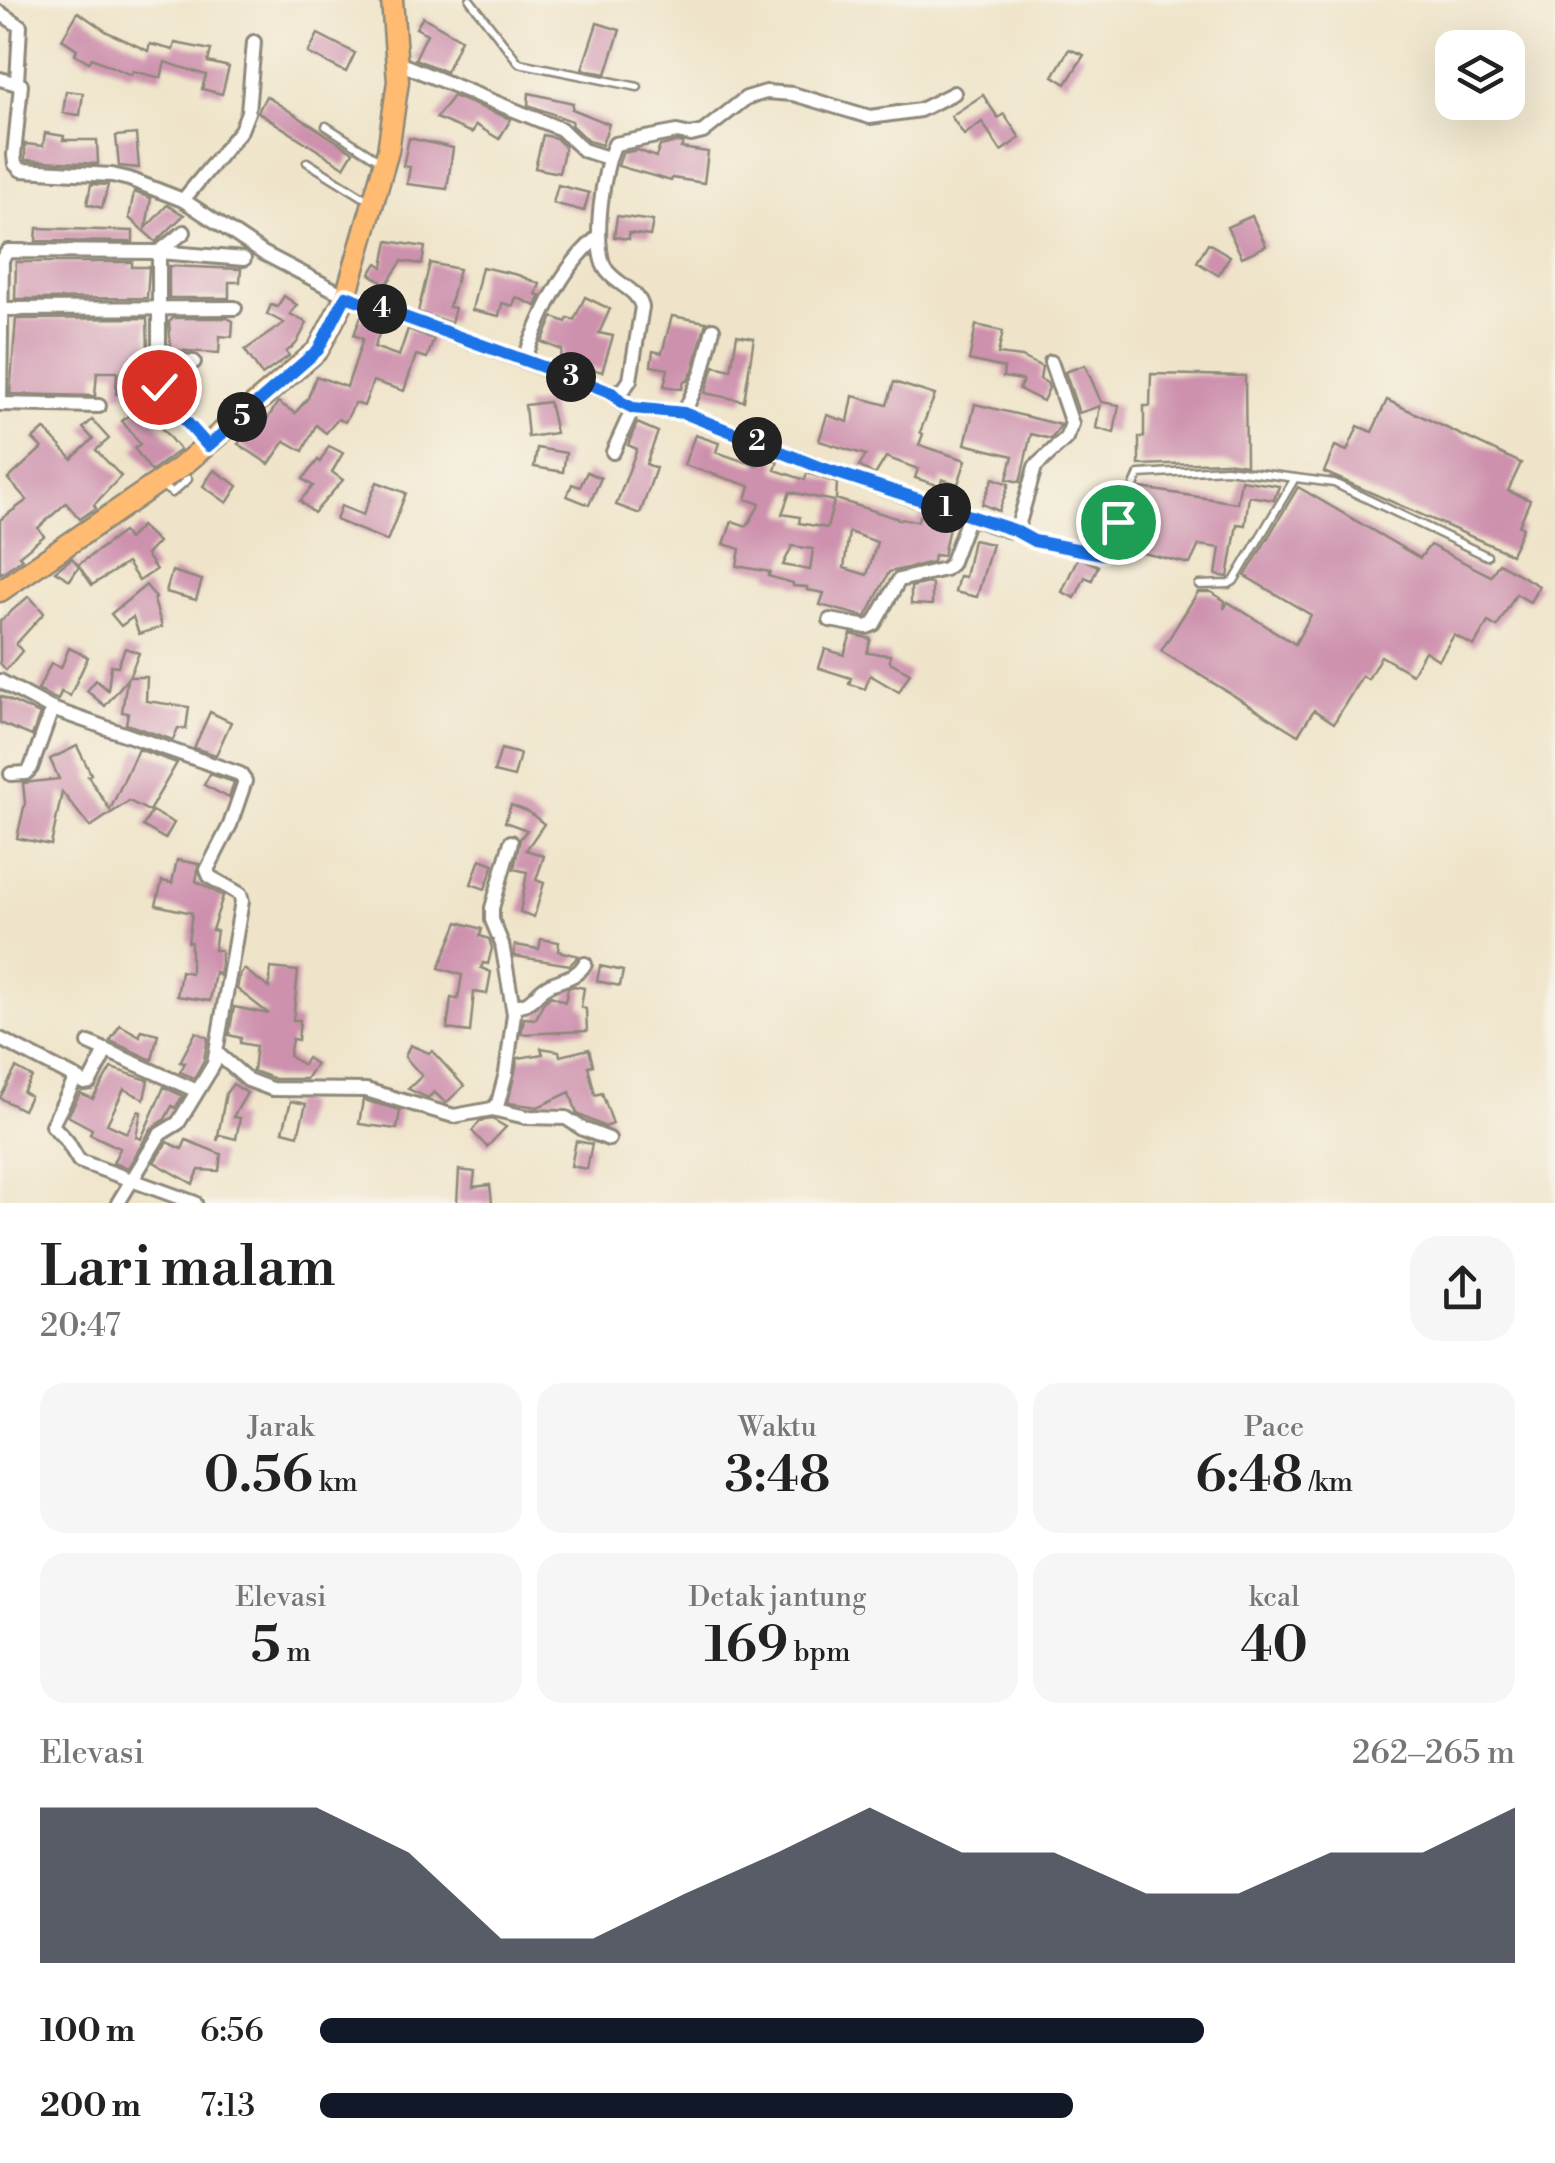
<!DOCTYPE html>
<html lang="id">
<meta charset="utf-8">
<style>
:root{--surface:#fff;--page:#f6f6f6;--text:#222;--muted:#767676;--accent:#111827}
body{margin:0;font-family:"Libre Bodoni",serif;background:var(--page);color:var(--text);height:100vh;display:flex;flex-direction:column;font-size:38px;white-space:nowrap}
*{box-sizing:border-box;margin:0}
p{font-size:32px;color:var(--muted)}
.icon{flex:none;width:55px;height:55px;fill:none;stroke:currentColor;stroke-width:2;stroke-linecap:round;stroke-linejoin:round}
.map{position:relative;height:1203px;overflow:hidden}
.side{display:flex;flex-direction:column;background:var(--surface);flex:1}
.side>*{flex:none}
.controls{position:absolute;left:1435px;top:30px;display:grid;gap:20px}
.controls a{display:grid;place-items:center;width:90px;height:90px;border-radius:20px;background:var(--surface);box-shadow:0 10px 40px #0002;font-size:50px}
.pin{position:absolute;display:grid;place-items:center;width:85px;height:85px;color:#fff;margin:-42px;border:5px solid #fff;border-radius:50%;box-shadow:0 2px 10px #0007}
.km{position:absolute;width:50px;height:50px;margin:-25px;border-radius:50%;background:#222;color:#fff;font-size:28px;line-height:50px;text-align:center}
.round{display:grid;place-items:center;flex:none;width:105px;height:105px;border-radius:30px;background:var(--page)}
.summary{display:flex;align-items:center;justify-content:space-between;height:170px;padding:0 40px}
h1{font-size:55px;font-weight:600;line-height:75px}
.figures{display:grid;grid-template-columns:repeat(3,1fr);gap:15px;height:170px;padding:10px 40px}
.figures div{display:grid;align-content:center;border-radius:25px;background:var(--page);text-align:center}
.figures b{font-size:50px;font-weight:600}
.figures small{font-size:28px;font-weight:400}
.figures p{font-size:28px}
.chart{height:280px;padding:20px 40px}
.chart p{display:flex;justify-content:space-between}
.chart svg{width:100%;height:180px;margin-top:10px;fill:var(--accent);opacity:.7}
ul{padding:0 40px;list-style:none;font-size:32px}
li{display:grid;grid-template-columns:160px 120px 1fr;align-items:center;height:75px}
li i{height:25px;border-radius:12px;background:var(--accent)}
.map>svg:first-child{display:block}
.building{fill:#cd90ad;fill-rule:evenodd}
.lines{fill:none;stroke-linecap:round;stroke-linejoin:round}
.service-casing{stroke:#8d887a;stroke-width:11}
.minor-casing{stroke:#8d887a;stroke-width:18}
.primary-casing{stroke:#8d887a;stroke-width:25}
.service{stroke:#fff;stroke-width:6}
.minor{stroke:#fff;stroke-width:12}
.primary{stroke:#ffbb71;stroke-width:20}
.route-casing{stroke:#fff;stroke-width:20}
.route{stroke:#1a73e8;stroke-width:12}
</style>
<div class="map">
<svg width="1555" height="1203" viewBox="0 0 1555 1203">
<rect width="100%" height="100%" fill="#f7f3e8"/>
<filter id="ink" filterUnits="userSpaceOnUse"><feTurbulence type="fractalNoise" baseFrequency=".01" numOctaves="2"/><feDisplacementMap in="SourceGraphic" scale="20" xChannelSelector="R" yChannelSelector="G"/><feConvolveMatrix kernelMatrix="1 2 1 2 8 2 1 2 1" color-interpolation-filters="sRGB"/></filter>
<filter id="wash" filterUnits="userSpaceOnUse"><feTurbulence type="fractalNoise" baseFrequency=".0048" numOctaves="4" result="noise"/><feDisplacementMap in="SourceGraphic" scale="40" xChannelSelector="R" yChannelSelector="G"/><feGaussianBlur stdDeviation="2.25" result="paint"/><feColorMatrix in="noise" values="0 0 0 0 0 0 0 0 0 0 0 0 0 0 0 0 0 1.4 0 .05"/><feComposite in="paint" operator="in"/></filter>
<g filter="url(#wash)">
<rect width="100%" height="100%" fill="#efe4c9"/>
<g id="blocks">
<g class="building">
<polygon points="78,12 107,32 148,51 150,44 173,50 175,43 211,50 208,62 229,67 222,94 202,89 206,75 165,62 161,78 133,71 131,75 92,58 89,62 75,54 77,49 62,39"/>
<polygon points="423,17 461,39 446,72 415,59 427,34 416,28"/>
<polygon points="597,23 620,30 606,74 582,69"/>
<polygon points="318,34 355,53 346,72 308,53"/>
<polygon points="1069,49 1084,55 1066,84 1053,76"/>
<polygon points="66,91 83,93 80,115 63,113"/>
<polygon points="529,93 573,103 572,109 609,124 602,145 588,141 571,125 572,121 528,105"/>
<polygon points="983,95 998,118 1004,114 1020,138 1001,151 982,122 964,135 951,116"/>
<polygon points="266,96 353,152 344,167 258,112"/>
<polygon points="453,96 511,119 499,139 476,125 472,133 436,118"/>
<polygon points="45,133 64,136 63,140 97,140 98,164 25,160 25,144 43,146"/>
<polygon points="136,134 139,168 119,166 116,136"/>
<polygon points="543,135 556,138 565,147 559,173 535,168"/>
<polygon points="409,138 453,148 447,189 407,184 410,167 403,166"/>
<polygon points="677,142 683,143 681,148 708,152 704,183 672,178 671,181 618,166 622,153 638,150 656,157 660,146"/>
<polygon points="91,184 108,185 102,208 87,204"/>
<polygon points="558,185 589,193 584,211 553,203"/>
<polygon points="134,192 151,198 146,228 167,205 184,215 156,242 129,218"/>
<polygon points="617,216 653,221 650,236 629,233 629,239 614,237"/>
<polygon points="1252,216 1266,246 1242,257 1227,227"/>
<polygon points="37,228 133,231 133,242 36,241"/>
<polygon points="388,241 425,247 422,264 402,261 378,297 381,281 370,274 377,263 383,267"/>
<polygon points="1208,243 1230,256 1218,275 1197,262"/>
<polygon points="16,262 132,262 132,267 149,267 147,298 15,299"/>
<polygon points="430,263 459,269 449,307 455,308 451,323 418,312"/>
<polygon points="169,266 241,269 240,282 229,282 229,298 169,298"/>
<polygon points="482,267 518,275 540,284 536,294 541,296 536,306 516,297 513,306 502,303 499,316 472,310"/>
<polygon points="284,296 297,305 290,314 307,323 296,344 286,352 289,356 262,375 245,350 284,323 267,314 271,305 277,307"/>
<polygon points="585,297 610,309 599,333 613,336 602,372 586,367 584,372 560,364 562,350 542,342 553,317 566,322 568,318 574,320"/>
<polygon points="361,316 383,324 374,347 399,356 408,329 434,339 427,358 416,355 404,391 373,381 364,406 355,403 345,422 338,419 326,433 316,425 303,451 285,441 269,464 238,444 248,429 257,436 278,402 295,413 308,398 316,376 347,387 363,339 354,335"/>
<polygon points="672,316 706,322 693,370 687,381 684,381 682,389 664,386 668,369 651,366 653,351 662,353"/>
<polygon points="147,318 149,386 126,386 126,394 116,394 117,372 97,372 95,396 10,394 16,319"/>
<polygon points="173,318 227,318 233,321 232,337 220,336 219,353 171,350 169,322"/>
<polygon points="976,325 1003,331 998,354 1022,357 1042,367 1040,379 1047,383 1049,388 1043,401 1019,389 1023,380 1003,377 1004,368 969,360"/>
<polygon points="737,335 754,338 744,401 705,393 714,366 731,370"/>
<polygon points="1085,365 1101,402 1119,405 1114,433 1096,428 1100,406 1079,413 1065,372"/>
<polygon points="1151,374 1245,376 1246,465 1226,462 1139,465 1139,437 1144,437 1144,406 1150,406"/>
<polygon points="894,382 935,395 920,432 923,434 919,445 966,460 958,484 942,479 940,486 915,478 918,469 886,457 875,475 859,466 866,455 819,441 827,415 848,422 853,396 887,405"/>
<polygon points="1387,400 1521,463 1508,491 1530,500 1519,526 1523,528 1511,554 1324,472 1335,446 1347,451 1358,426 1372,432"/>
<polygon points="549,402 556,433 528,437 525,405"/>
<polygon points="975,404 1061,425 1051,439 1031,434 1020,482 1007,479 1013,456 965,444"/>
<polygon points="142,405 180,450 151,471 134,448 140,444 122,421"/>
<polygon points="92,420 109,439 96,450 121,476 94,505 96,508 80,519 66,503 38,528 44,536 19,556 22,559 0,574 0,520 27,500 8,479 42,448 33,439 44,429 72,459 93,439 83,428"/>
<polygon points="637,423 658,432 646,464 656,468 640,514 616,505 637,449 628,445"/>
<path d="M695,435L719,443L716,452L757,466L761,455L778,461L775,470L805,480L807,473L837,483L836,499L899,519L918,521L919,516L950,522L943,556L934,555L933,562L889,572L866,617L820,605L824,593L807,590V587L793,586V583L768,576L770,572L737,566L740,549L724,544L732,521L747,526L760,504L746,499L750,486L684,465ZM790,492L834,501L827,528L799,523L800,517L782,514ZM849,532L877,542L867,575L844,568ZM792,546L813,549L810,570L783,565Z"/>
<polygon points="329,446 343,453 332,472 343,480 314,513 300,501 313,486 303,479 318,460 320,462"/>
<polygon points="537,448 566,453 563,472 534,467"/>
<polygon points="214,470 238,486 227,503 203,486"/>
<polygon points="587,472 601,478 589,505 567,496 572,484 580,487"/>
<polygon points="993,478 1009,484 999,511 982,504"/>
<polygon points="1241,480 1279,486 1274,500 1249,496 1245,525 1237,524 1228,577 1216,575 1220,548 1199,545 1190,564 1134,551 1127,542 1133,510 1136,510 1141,488 1237,503"/>
<polygon points="377,482 406,493 387,541 336,520 341,506 363,515"/>
<polygon points="1298,487 1420,558 1430,545 1491,576 1499,563 1539,586 1530,602 1516,594 1497,627 1488,622 1474,646 1454,635 1439,660 1425,651 1412,674 1381,656 1368,679 1362,676 1334,723 1314,710 1298,735 1161,651 1198,592 1211,592 1225,601 1224,609 1228,602 1295,644 1311,615 1245,576"/>
<polygon points="141,526 158,542 146,555 156,570 139,581 127,563 92,585 79,566 70,580 55,571 72,558 78,565 123,532 128,539"/>
<polygon points="973,540 992,544 977,597 955,592 959,576 965,577"/>
<polygon points="1078,557 1098,566 1092,580 1085,577 1075,598 1062,592"/>
<polygon points="172,571 202,580 196,600 166,592"/>
<polygon points="928,583 932,584 932,605 911,604 911,587"/>
<polygon points="146,585 156,598 154,600 162,627 139,634 133,617 121,626 111,614"/>
<polygon points="29,596 44,613 16,644 22,651 6,670 0,663 0,621"/>
<polygon points="851,634 871,639 867,653 890,655 890,662 910,673 899,692 870,675 865,689 849,684 851,678 819,668 825,649 844,655"/>
<polygon points="69,648 88,657 70,696 61,692 58,700 38,690 51,663 61,668"/>
<polygon points="125,648 139,653 129,677 147,677 146,701 189,707 186,729 178,728 173,740 126,724 128,713 122,712 127,679 105,706 87,691 96,680 108,690 111,665 118,666"/>
<polygon points="0,696 40,714 32,736 0,723"/>
<polygon points="210,712 231,722 216,755 194,748"/>
<polygon points="77,746 91,774 88,776 110,810 138,749 177,763 149,811 129,801 90,827 62,792 51,845 17,838 25,803 23,783 59,779 50,759"/>
<polygon points="501,749 520,754 514,777 494,772"/>
<polygon points="210,774 234,782 229,798 204,785"/>
<polygon points="511,805 529,812 544,824 526,850 544,856 536,880 544,883 534,917 520,912 527,872 514,869 520,839 527,830 505,822"/>
<polygon points="152,811 174,823 165,839 143,826"/>
<polygon points="480,859 494,864 485,889 471,884"/>
<polygon points="177,860 199,864 196,881 223,896 212,930 217,931 214,950 221,950 221,964 219,975 215,972 210,1001 177,996 181,971 191,973 191,942 188,942 192,913 156,905 162,881 172,883"/>
<polygon points="458,922 482,929 480,936 489,939 492,948 488,964 483,963 481,968 491,972 487,994 474,992 470,1032 447,1029 451,998 458,999 462,975 439,968"/>
<polygon points="541,939 559,942 558,951 579,956 570,965 514,956 515,945 539,949"/>
<polygon points="600,966 623,971 620,986 597,981"/>
<polygon points="271,968 298,971 293,1020 300,1020 298,1040 292,1039 289,1056 303,1065 307,1058 316,1064 306,1079 275,1079 253,1071 256,1046 240,1043 241,1038 229,1035 234,1007 269,1014 237,989 240,974 244,969 269,988"/>
<polygon points="574,986 584,988 581,1007 586,1009 587,1031 521,1034 524,1018 536,1019 543,1003 551,996 565,1002 568,988"/>
<polygon points="120,1025 140,1036 141,1030 158,1034 152,1060 110,1041"/>
<polygon points="196,1032 208,1038 204,1060 194,1078 180,1072 185,1063 180,1062"/>
<polygon points="410,1045 429,1053 432,1051 464,1086 446,1103 434,1092 428,1098 408,1089 422,1076 405,1057"/>
<polygon points="541,1048 559,1051 560,1056 589,1049 593,1065 588,1066 595,1095 602,1093 613,1124 605,1127 577,1114 570,1092 538,1107 508,1103 518,1058 543,1054"/>
<polygon points="16,1068 32,1077 23,1092 30,1096 23,1110 0,1098"/>
<polygon points="111,1068 148,1080 144,1099 124,1089 107,1124 127,1133 138,1111 141,1112 136,1137 141,1139 164,1087 183,1096 175,1108 172,1106 165,1119 151,1129 128,1168 113,1163 120,1148 90,1134 92,1129 68,1116 80,1093 93,1099"/>
<polygon points="233,1084 247,1093 233,1117 240,1118 236,1139 220,1135 217,1141 226,1093"/>
<polygon points="363,1100 400,1110 397,1129 359,1124"/>
<polygon points="291,1101 306,1104 298,1135 283,1131"/>
<polygon points="492,1119 506,1127 487,1147 472,1131 480,1121"/>
<polygon points="186,1140 221,1154 219,1171 199,1170 193,1184 154,1162 167,1142 182,1149"/>
<polygon points="576,1141 592,1144 587,1169 571,1166"/>
<polygon points="459,1170 475,1172 473,1187 490,1185 492,1203 457,1203"/>
</g>
</g>
</g>
<g filter="url(#ink)">
<use href="#blocks" fill-opacity="0" stroke="#8d887a" stroke-width="2.5"/>
<g class="lines">
<defs>
<g id="service">
<polyline points="470,0 519,63 638,87"/>
<polyline points="326,126 382,162"/>
<polyline points="307,162 368,200"/>
<polyline points="159,484 172,493 188,479"/>
<polyline points="1015,531 1033,541 1102,555 1106,552 1139,474 1226,469 1334,483 1487,556"/>
<polyline points="1199,585 1229,584 1234,581 1295,478"/>
</g>
<g id="minor">
<polyline points="0,13 20,26 17,82"/>
<polyline points="396,62 561,129 583,150 608,158"/>
<polyline points="0,79 21,85 14,155 15,164 21,170 112,175 129,179 183,200 263,253 346,296 612,393 621,403 633,408 684,413 819,467 1007,530 1014,531 1019,523 1035,467 1066,438 1072,424 1051,362"/>
<polyline points="183,200 241,130 248,112 254,42"/>
<polyline points="184,232 159,252 159,387 163,397 208,446"/>
<polyline points="0,309 235,308"/>
<polyline points="157,359 194,362"/>
<path d="M524,360C541,316 560,269 597,238"/>
<path d="M612,393L624,389L630,380L642,307C637,288 614,284 605,268C592,245 603,166 615,144L677,132L691,135L703,132L746,98L766,92L793,94L870,117L920,110L954,93"/>
<polyline points="99,406 0,404 2,259 8,251 159,252 244,259"/>
<polyline points="684,413 702,373 713,329"/>
<polyline points="613,452 633,408"/>
<polyline points="830,620 867,627 874,624 899,580 945,569 951,564 969,516"/>
<polyline points="0,681 52,709 240,774 245,781 230,825 207,870 210,877 240,894 242,901 214,1064 178,1123 160,1134 118,1203"/>
<polyline points="11,774 26,773 31,768 52,709"/>
<path d="M513,1005C532,1007 534,993 549,985C563,978 575,979 585,964"/>
<polyline points="0,1039 76,1078 52,1125 67,1141 79,1161 195,1203"/>
<polyline points="89,1043 195,1090"/>
<polyline points="218,1054 248,1080 272,1089 366,1090 454,1116 492,1109 498,1103 506,1073 514,1014 502,944 492,920 492,908 511,842"/>
<polyline points="76,1078 84,1083 90,1082 106,1051"/>
<polyline points="492,1109 526,1117 566,1118 583,1129 609,1139"/>
</g>
<polyline id="primary" points="0,591 182,466 318,350 346,296 388,151 398,81 392,0"/>
</defs>
<use href="#service" class="service-casing"/>
<use href="#minor" class="minor-casing"/>
<use href="#primary" class="primary-casing"/>
<use href="#service" class="service"/>
<use href="#minor" class="minor"/>
<use href="#primary" class="primary"/>
</g>
</g>
<g class="lines" filter="url(#ink)">
<defs>
<polyline id="route" points="159,387 164,397 208,446 318,350 346,296 582,381 612,393 621,402 633,408 684,413 819,467 1014,530 1034,541 1102,554 1106,552 1118,522"/>
</defs>
<use href="#route" class="route-casing"/>
<use href="#route" class="route"/>
</g>
</svg>
<div class="controls">
<a><svg class="icon" aria-label="layers" viewBox="0 0 24 24"><path d="M12 4l9 5-9 5-9-5zM3 14l9 5 9-5"/></svg></a>
</div>
<div class="pin" style="left:1118px;top:522px;background:#1e9e55"><svg class="icon" aria-label="arrive" viewBox="0 0 24 24"><path d="M6 21V4h12l-3 4 3 4H6"/></svg></div>
<div class="pin" style="left:159px;top:387px;background:#d93025"><svg class="icon" aria-label="check" viewBox="0 0 24 24"><path d="M5 12l5 5 9-10"/></svg></div>
<b class="km" style="left:946px;top:508px">1</b>
<b class="km" style="left:757px;top:442px">2</b>
<b class="km" style="left:571px;top:377px">3</b>
<b class="km" style="left:382px;top:309px">4</b>
<b class="km" style="left:242px;top:417px">5</b>
</div>
<section class="side">
<div class="summary"><div><h1>Lari malam</h1><p>20:47</p></div><a class="round"><svg class="icon" aria-label="share" viewBox="0 0 24 24"><path d="M12 15V3M7 8l5-5 5 5M5 13v7h14v-7"/></svg></a></div>
<div class="figures">
<div><p>Jarak</p><b>0.56<small> km</small></b></div>
<div><p>Waktu</p><b>3:48</b></div>
<div><p>Pace</p><b>6:48<small> /km</small></b></div>
</div>
<div class="figures">
<div><p>Elevasi</p><b>5<small> m</small></b></div>
<div><p>Detak jantung</p><b>169<small> bpm</small></b></div>
<div><p>kcal</p><b>40</b></div>
</div>
<div class="chart"><p><span>Elevasi</span>262–265 m</p>
<svg viewBox="0 0 160 44" preserveAspectRatio="none"><path d="M0 44V6L10 6L20 6L30 6L40 17L50 38L60 38L70 27L80 17L90 6L100 17L110 17L120 27L130 27L140 17L150 17L160 6V44z"/></svg>
</div>
<ul>
<li><b>100 m</b>6:56<i style="width:74%"></i></li>
<li><b>200 m</b>7:13<i style="width:63%"></i></li>
</ul>
</section>
